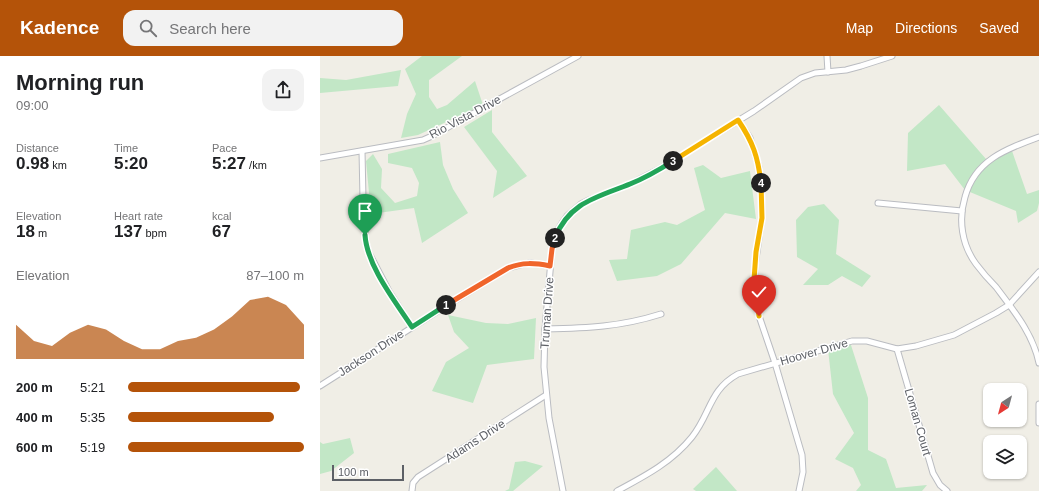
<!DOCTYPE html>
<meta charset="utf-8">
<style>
:root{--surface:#fff;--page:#f2f2f2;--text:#202124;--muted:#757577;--accent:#b45309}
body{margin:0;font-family:Helvetica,sans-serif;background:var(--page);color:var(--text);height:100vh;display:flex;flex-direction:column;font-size:15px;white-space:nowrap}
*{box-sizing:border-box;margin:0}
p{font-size:13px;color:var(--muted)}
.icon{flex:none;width:22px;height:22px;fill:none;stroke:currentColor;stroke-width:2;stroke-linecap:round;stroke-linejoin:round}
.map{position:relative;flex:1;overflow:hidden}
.drawer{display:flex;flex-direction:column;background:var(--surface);width:320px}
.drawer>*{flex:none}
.needle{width:26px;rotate:216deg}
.fabs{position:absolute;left:663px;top:327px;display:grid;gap:8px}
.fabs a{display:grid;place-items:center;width:44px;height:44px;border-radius:8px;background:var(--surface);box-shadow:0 1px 3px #0004;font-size:20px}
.scale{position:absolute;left:12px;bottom:10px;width:72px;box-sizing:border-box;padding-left:4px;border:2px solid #5d6066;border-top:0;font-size:11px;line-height:14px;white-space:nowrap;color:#5d6066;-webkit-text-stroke:3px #fff;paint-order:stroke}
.pin{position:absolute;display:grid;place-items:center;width:34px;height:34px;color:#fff;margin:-41px -17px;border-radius:50% 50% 50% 0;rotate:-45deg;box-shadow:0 0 4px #0007}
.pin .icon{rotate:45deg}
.km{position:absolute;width:20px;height:20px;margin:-10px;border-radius:50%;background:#222;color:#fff;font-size:11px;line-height:20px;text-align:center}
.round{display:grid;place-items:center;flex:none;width:42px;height:42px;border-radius:12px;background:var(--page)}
.summary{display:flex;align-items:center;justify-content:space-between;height:68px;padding:0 16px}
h1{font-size:22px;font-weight:600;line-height:30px}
.stats{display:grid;grid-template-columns:repeat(3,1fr);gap:6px;height:68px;padding:4px 16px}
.stats div{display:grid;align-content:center}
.stats b{font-size:17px;font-weight:600}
.stats small{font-size:11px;font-weight:400}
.stats p{font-size:11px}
.chart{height:112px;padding:8px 16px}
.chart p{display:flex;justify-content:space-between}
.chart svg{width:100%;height:72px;margin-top:4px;fill:var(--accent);opacity:.7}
ul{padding:0 16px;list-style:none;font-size:13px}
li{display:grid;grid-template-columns:64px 48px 1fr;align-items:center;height:30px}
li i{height:10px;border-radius:5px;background:var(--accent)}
header{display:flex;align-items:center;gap:24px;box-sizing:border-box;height:56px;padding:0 20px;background:var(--accent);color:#fff}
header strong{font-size:19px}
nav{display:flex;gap:22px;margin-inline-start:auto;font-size:14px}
.search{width:280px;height:36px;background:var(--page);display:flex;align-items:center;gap:10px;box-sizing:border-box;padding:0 14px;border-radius:12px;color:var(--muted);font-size:15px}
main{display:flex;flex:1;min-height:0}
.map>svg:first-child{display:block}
.green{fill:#c2e7c6}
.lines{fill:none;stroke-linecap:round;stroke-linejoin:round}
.street-casing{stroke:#babcc1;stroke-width:7}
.street{stroke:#fff;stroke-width:5}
.split-1-casing{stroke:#fff;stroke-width:8}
.split-2-casing{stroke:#fff;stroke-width:8}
.split-3-casing{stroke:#fff;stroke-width:8}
.split-4-casing{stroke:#fff;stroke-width:8}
.split-5-casing{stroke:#fff;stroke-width:8}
.split-1{stroke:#22a559;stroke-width:5}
.split-2{stroke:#f0652b;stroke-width:5}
.split-3{stroke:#22a559;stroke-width:5}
.split-4{stroke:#f5b400;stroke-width:5}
.split-5{stroke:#f5b400;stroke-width:5}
.labels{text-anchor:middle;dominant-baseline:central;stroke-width:3;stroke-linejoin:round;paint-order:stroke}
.street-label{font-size:12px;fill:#5d6066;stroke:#fff}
</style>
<header>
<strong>Kadence</strong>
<div class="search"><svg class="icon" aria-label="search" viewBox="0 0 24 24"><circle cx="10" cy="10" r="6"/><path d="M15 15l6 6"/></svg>Search here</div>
<nav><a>Map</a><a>Directions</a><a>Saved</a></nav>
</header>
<main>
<section class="drawer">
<div class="summary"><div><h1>Morning run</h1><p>09:00</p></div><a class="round"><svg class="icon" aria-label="share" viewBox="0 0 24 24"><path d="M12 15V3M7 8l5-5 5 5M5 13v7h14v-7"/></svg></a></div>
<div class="stats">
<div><p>Distance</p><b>0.98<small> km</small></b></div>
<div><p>Time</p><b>5:20</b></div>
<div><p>Pace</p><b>5:27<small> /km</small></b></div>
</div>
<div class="stats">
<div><p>Elevation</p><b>18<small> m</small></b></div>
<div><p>Heart rate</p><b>137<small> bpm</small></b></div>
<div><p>kcal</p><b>67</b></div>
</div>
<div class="chart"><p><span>Elevation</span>87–100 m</p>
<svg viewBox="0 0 160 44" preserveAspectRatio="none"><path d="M0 44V23L10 33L20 36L30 28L40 23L50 26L60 33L70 38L80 38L90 33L100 31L110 26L120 18L130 8L140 6L150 11L160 23V44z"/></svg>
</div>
<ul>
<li><b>200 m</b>5:21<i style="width:98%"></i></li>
<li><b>400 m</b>5:35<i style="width:83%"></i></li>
<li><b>600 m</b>5:19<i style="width:100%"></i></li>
</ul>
</section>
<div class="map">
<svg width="719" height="435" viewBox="0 0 719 435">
<rect width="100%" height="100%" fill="#f0eee6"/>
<g class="green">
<polygon points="102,0 142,0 109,24 109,41 117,53 127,49 155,25 163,49 98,79 81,82 87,58 96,38 85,13"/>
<polygon points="81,14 78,30 0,37 0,22 26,24"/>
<polygon points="619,49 666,103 691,92 707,138 719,134 719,147 717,155 698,167 696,155 645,134 625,108 587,115 588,77"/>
<polygon points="172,54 172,76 207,120 173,142 177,115 144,71"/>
<polygon points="120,86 123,109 133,133 148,157 102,187 94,152 51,158 46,105 53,98 62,113 61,132 75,147 97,140 99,127 92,112 68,107 68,98"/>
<polygon points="383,109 401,122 430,115 436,163 405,157 361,208 337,220 297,225 289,204 307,203 311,174 345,166 357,169 385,154 374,112"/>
<polygon points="504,148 519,164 516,198 551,220 542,231 522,220 508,229 483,229 498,213 477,201 476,164 488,151"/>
<polygon points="128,259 166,267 188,268 216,262 214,303 167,309 153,347 112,335 126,306 149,292 134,276"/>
<polygon points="530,286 548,342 548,394 566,403 576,432 607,429 602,435 536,435 541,429 533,412 515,403 534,377 513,338 508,293"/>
<polygon points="30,382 34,397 11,415 0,418 0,386 3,388"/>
<polygon points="205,405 223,410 193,435 185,435 189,433 195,406"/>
<polygon points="396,411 417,435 376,435 373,433"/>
</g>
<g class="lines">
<defs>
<g id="street">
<polyline points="507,0 508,16"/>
<polyline points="418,64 430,82 439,111 441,125 442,161 435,210 435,235 439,260 455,307 482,399 483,416 479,435"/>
<path d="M719,81C686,93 655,104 645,141C638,164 642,189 656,208C662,216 669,224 676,231C694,255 713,278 719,307"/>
<polyline points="42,95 43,143 46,187 48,195 70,237 92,271"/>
<polyline points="0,102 103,84 112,80 258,0"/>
<polyline points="558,147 642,155"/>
<path d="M225,273C267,272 300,271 341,258"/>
<polyline points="577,293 613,417 620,429 627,435"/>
<polyline points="0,330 121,253 188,212 203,208 211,207 230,210"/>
<polyline points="719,348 719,367"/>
<polyline points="92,435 93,427 98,421 226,339"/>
<polyline points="243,435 229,362 224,311 225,273 232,193 237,175 242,167 247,160 261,148 269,144 310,128 341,112 434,55 481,22 495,17 526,14 541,10 572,0"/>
<path d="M297,435C325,420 352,406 372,381C391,357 389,334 418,318L532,285H547L577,293L596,290L634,279L676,257L689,249L719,216"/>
</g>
</defs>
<use href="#street" class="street-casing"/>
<use href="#street" class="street"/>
</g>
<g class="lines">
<defs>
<path id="split-1" d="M45,179C47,210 75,245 92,271L126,249"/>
<path id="split-2" d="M126,249L188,212C202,206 215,207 230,210L232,193L235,182"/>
<path id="split-3" d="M235,182C249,146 278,141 310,128C325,122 339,114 353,105"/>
<path id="split-4" d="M353,105L418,64C433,86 438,101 441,127"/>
<polyline id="split-5" points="439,260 434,224 436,196 442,162 441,127"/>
</defs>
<use href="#split-1" class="split-1-casing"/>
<use href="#split-2" class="split-2-casing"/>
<use href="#split-3" class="split-3-casing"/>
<use href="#split-4" class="split-4-casing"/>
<use href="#split-5" class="split-5-casing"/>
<use href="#split-1" class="split-1"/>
<use href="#split-2" class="split-2"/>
<use href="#split-3" class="split-3"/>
<use href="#split-4" class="split-4"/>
<use href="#split-5" class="split-5"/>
</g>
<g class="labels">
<g class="street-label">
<text transform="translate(145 61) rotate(-28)">Rio Vista Drive</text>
<text transform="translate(227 257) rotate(-86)">Truman Drive</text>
<text transform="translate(494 296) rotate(-16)">Hoover Drive</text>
<text transform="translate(51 297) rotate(-33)">Jackson Drive</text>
<text transform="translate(598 366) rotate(74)">Loman Court</text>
<text transform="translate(155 385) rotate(-33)">Adams Drive</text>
</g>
</g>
</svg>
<div class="fabs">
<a><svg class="needle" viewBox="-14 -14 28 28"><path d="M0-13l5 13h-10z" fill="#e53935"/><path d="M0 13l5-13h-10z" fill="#757577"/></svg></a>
<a><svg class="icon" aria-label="layers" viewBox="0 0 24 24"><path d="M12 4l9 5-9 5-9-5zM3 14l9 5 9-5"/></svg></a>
</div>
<div class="scale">100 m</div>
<div class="pin" style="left:45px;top:179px;background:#1e9e55"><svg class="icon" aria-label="arrive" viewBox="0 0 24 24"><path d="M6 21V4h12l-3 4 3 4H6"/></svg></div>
<div class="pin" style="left:439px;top:260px;background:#d93025"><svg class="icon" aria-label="check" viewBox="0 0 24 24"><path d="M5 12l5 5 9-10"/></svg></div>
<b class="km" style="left:126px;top:249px">1</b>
<b class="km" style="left:235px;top:182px">2</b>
<b class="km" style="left:353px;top:105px">3</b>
<b class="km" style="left:441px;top:127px">4</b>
</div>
</main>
